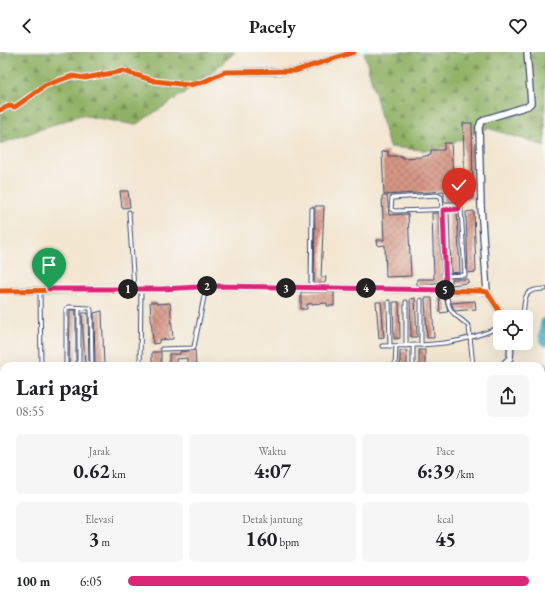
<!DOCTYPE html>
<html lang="id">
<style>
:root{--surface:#fff;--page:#f6f6f6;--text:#202124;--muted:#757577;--accent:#db2777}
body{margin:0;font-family:"EB Garamond",serif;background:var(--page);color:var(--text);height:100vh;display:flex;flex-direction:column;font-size:15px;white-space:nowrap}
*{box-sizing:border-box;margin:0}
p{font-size:13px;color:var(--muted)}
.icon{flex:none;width:22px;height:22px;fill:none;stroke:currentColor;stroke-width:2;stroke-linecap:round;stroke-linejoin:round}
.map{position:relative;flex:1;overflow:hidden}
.sheet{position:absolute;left:0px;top:310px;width:545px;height:242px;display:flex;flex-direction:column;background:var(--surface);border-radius:12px 12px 0 0;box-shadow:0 4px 16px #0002}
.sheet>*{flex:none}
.tools{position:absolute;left:493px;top:258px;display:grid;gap:8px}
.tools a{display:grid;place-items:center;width:40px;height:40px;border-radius:6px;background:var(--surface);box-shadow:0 4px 16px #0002;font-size:20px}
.pin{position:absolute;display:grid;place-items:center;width:34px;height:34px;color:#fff;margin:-41px -17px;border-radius:50% 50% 50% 0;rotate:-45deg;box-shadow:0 0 4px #0007}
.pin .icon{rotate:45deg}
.km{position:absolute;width:20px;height:20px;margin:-10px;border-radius:50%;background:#222;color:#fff;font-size:11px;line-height:20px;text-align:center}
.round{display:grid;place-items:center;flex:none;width:42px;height:42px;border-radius:6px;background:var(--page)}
.summary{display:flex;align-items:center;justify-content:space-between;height:68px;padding:0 16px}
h1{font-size:22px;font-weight:700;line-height:30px}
.stats{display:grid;grid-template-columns:repeat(3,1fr);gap:6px;height:68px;padding:4px 16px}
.stats div{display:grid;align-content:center;border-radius:6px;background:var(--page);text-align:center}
.stats b{font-size:20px;font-weight:700}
.stats small{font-size:11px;font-weight:400}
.stats p{font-size:11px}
ul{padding:0 16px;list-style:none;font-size:13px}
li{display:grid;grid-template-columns:64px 48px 1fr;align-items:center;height:30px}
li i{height:10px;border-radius:5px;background:var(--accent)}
header{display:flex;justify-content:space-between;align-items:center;height:52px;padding:0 16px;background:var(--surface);font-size:18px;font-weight:700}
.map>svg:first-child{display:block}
.forest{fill:url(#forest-firs);stroke:#567062}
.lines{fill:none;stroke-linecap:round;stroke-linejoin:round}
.river{stroke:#46acc6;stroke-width:9}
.building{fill:url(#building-cross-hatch)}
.service-casing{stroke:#3b4a6f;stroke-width:5}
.minor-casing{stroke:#3b4a6f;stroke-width:8}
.service{stroke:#fff;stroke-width:3}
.minor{stroke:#fff;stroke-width:5.5}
.cycleway-casing{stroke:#f6f6f2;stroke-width:8}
.cycleway{stroke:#e8590c;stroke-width:5}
.route-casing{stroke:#fff;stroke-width:8}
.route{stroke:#db2777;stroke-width:5}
</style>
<header><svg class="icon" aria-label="back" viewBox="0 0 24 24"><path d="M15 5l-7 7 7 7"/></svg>Pacely<svg class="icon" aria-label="heart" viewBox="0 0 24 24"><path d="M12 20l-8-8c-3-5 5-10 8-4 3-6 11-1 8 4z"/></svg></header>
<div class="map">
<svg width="545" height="552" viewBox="0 0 545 552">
<defs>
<pattern id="forest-firs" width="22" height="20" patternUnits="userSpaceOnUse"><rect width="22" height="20" fill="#90b165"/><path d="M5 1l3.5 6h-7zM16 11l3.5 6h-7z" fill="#759056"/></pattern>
<pattern id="building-cross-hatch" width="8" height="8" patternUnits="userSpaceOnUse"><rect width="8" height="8" fill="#d79785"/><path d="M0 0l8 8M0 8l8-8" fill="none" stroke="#ae7c70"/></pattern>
</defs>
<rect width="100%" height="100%" fill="#f6f6f2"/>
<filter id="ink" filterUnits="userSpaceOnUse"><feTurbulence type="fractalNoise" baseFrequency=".025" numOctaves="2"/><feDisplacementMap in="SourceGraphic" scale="8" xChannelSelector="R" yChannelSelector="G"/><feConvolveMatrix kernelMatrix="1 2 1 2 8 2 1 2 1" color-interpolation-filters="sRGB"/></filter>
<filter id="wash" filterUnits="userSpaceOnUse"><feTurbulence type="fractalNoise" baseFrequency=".012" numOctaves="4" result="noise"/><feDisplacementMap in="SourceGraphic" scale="16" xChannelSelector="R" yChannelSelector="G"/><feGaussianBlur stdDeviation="0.9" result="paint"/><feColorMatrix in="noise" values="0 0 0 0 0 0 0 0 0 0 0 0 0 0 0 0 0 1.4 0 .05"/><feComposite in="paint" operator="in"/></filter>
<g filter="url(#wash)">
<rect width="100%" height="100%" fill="#f3e6d1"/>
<g class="forest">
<polygon points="0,0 235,0 203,29 135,73 81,63 0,92"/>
<polygon points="364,0 545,0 545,94 488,76 434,99 389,95"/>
<polygon points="541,424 545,425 545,552 0,552 0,521 4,521 4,548 541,548"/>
</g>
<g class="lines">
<g class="river">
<polyline points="545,270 543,283 545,290"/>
<polyline points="541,320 545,316"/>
<polyline points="34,548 37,552"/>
<polyline points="154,548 160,552"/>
<polyline points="6,552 8,548"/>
<polyline points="82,552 86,548"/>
<polyline points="187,552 200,548"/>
</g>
</g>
<g id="blocks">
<g class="building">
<polygon points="463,71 472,71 473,147 458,147 458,150 444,150 444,139 384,143 382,100 388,99 388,104 402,104 402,106 420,105 431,103 431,98 444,98 444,91 451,91 454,139 465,138"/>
<polygon points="120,139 128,139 130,155 122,156"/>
<polygon points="382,144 387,144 389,163 408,162 411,224 386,225 385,193 378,194 377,188 384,188"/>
<polygon points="315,154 324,154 321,225 326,225 325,231 314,232"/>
<polygon points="474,159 476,220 468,221 466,160"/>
<polygon points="449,160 457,160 460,220 451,221"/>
<polygon points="432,161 439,161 442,230 417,234 417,227 434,227"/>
<polygon points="451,227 468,227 468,231 451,233"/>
<polygon points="301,240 334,240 334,254 327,254 327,251 307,252 307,257 301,257"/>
<polygon points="439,245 444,245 448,259 447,260 440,261"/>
<polygon points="415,246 417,285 411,285 410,247"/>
<polygon points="425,246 432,246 434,286 427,286"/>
<polygon points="475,249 476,257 455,259 451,251"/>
<polygon points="150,250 156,250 157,252 170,251 173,287 159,288 159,291 153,292"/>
<polygon points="376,250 381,250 384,285 379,286"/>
<polygon points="393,250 399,250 400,286 394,287"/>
<polygon points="70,258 76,258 76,313 69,313"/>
<polygon points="102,259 104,314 97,314 95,313 94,261"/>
<polygon points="82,261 88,261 89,313 85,313"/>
<polygon points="195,298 196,314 187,314 187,306 176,307 176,314 169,314 169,302 180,302 180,300"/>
<rect x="419" y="298" width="6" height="16"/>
<rect x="400" y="299" width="7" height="15"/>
<rect x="152" y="300" width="9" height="14"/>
</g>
</g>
</g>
<g filter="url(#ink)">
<use href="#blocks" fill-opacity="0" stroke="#3b4a6f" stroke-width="1"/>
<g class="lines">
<defs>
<g id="service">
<polyline points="129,160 134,237"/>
<path d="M446,224L465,223L461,157L394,159L391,157L392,146L437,143L441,145C444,168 441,243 451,258C455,265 464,268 469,275L473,314"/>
<polyline points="311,236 312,157"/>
<polyline points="40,239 41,314"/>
<polyline points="421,248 421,293"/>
<polyline points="389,250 390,294"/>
<polyline points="406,250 406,294"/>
<polyline points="79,256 79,314"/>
<path d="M523,265C525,246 522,237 545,237"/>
<polyline points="413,293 413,314"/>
<path d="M382,294C427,293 457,294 500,275"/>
<polyline points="162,297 192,296 194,295 206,235"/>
<polyline points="66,314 66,257 69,255 90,256 91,258 92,314"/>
<polyline points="140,314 141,238"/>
<polyline points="395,314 396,294"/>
</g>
<g id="minor">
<polyline points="0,58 9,54 15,55 46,33 72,24 85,26 123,19 155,29 189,33 203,30 225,20 295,19 354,0"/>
<polyline points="0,239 162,237 217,234 480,239 487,240 503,265"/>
<polyline points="487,240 481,154 479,75 481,70 486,67 528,54 531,51 527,0"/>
<polyline points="502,314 510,306 511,291"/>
<polyline points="541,342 545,341"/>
<polyline points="541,392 545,392"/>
<polyline points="328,552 332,548"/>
</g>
</defs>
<use href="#service" class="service-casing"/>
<use href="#minor" class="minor-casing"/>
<use href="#service" class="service"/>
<use href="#minor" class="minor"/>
<defs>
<g id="cycleway">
<polyline points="0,58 9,54 15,55 46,33 72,24 85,26 123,19 155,29 189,33 203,30 225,20 295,19 354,0"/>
<polyline points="0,239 162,237 217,234 480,239 487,240 503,265"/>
</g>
</defs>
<use href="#cycleway" class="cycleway-casing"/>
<use href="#cycleway" class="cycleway"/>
</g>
</g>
<g class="lines" filter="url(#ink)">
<defs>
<polyline id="route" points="49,237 162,237 217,234 446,238 443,158 459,157"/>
</defs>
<use href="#route" class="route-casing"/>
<use href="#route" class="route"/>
</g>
</svg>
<div class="tools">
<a><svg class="icon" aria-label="locate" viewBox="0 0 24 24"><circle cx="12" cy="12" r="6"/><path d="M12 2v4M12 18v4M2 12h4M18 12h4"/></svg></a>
</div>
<div class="pin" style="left:49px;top:237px;background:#1e9e55"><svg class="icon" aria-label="arrive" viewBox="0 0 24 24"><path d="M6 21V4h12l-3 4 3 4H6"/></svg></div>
<div class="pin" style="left:459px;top:157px;background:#d93025"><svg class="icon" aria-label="check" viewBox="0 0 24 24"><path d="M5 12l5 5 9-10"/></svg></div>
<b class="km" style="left:128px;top:237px">1</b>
<b class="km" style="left:207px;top:234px">2</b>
<b class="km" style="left:286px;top:236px">3</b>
<b class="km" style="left:366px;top:236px">4</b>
<b class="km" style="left:445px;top:238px">5</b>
<section class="sheet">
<div class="summary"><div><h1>Lari pagi</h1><p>08:55</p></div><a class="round"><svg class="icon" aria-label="share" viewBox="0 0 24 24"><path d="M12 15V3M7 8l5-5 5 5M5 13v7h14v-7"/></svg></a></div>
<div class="stats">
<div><p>Jarak</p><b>0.62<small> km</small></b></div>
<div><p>Waktu</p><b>4:07</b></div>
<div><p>Pace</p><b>6:39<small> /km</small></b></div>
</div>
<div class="stats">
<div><p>Elevasi</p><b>3<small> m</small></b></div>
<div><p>Detak jantung</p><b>160<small> bpm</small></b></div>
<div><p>kcal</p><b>45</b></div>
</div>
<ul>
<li><b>100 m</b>6:05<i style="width:100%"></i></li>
</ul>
</section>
</div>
